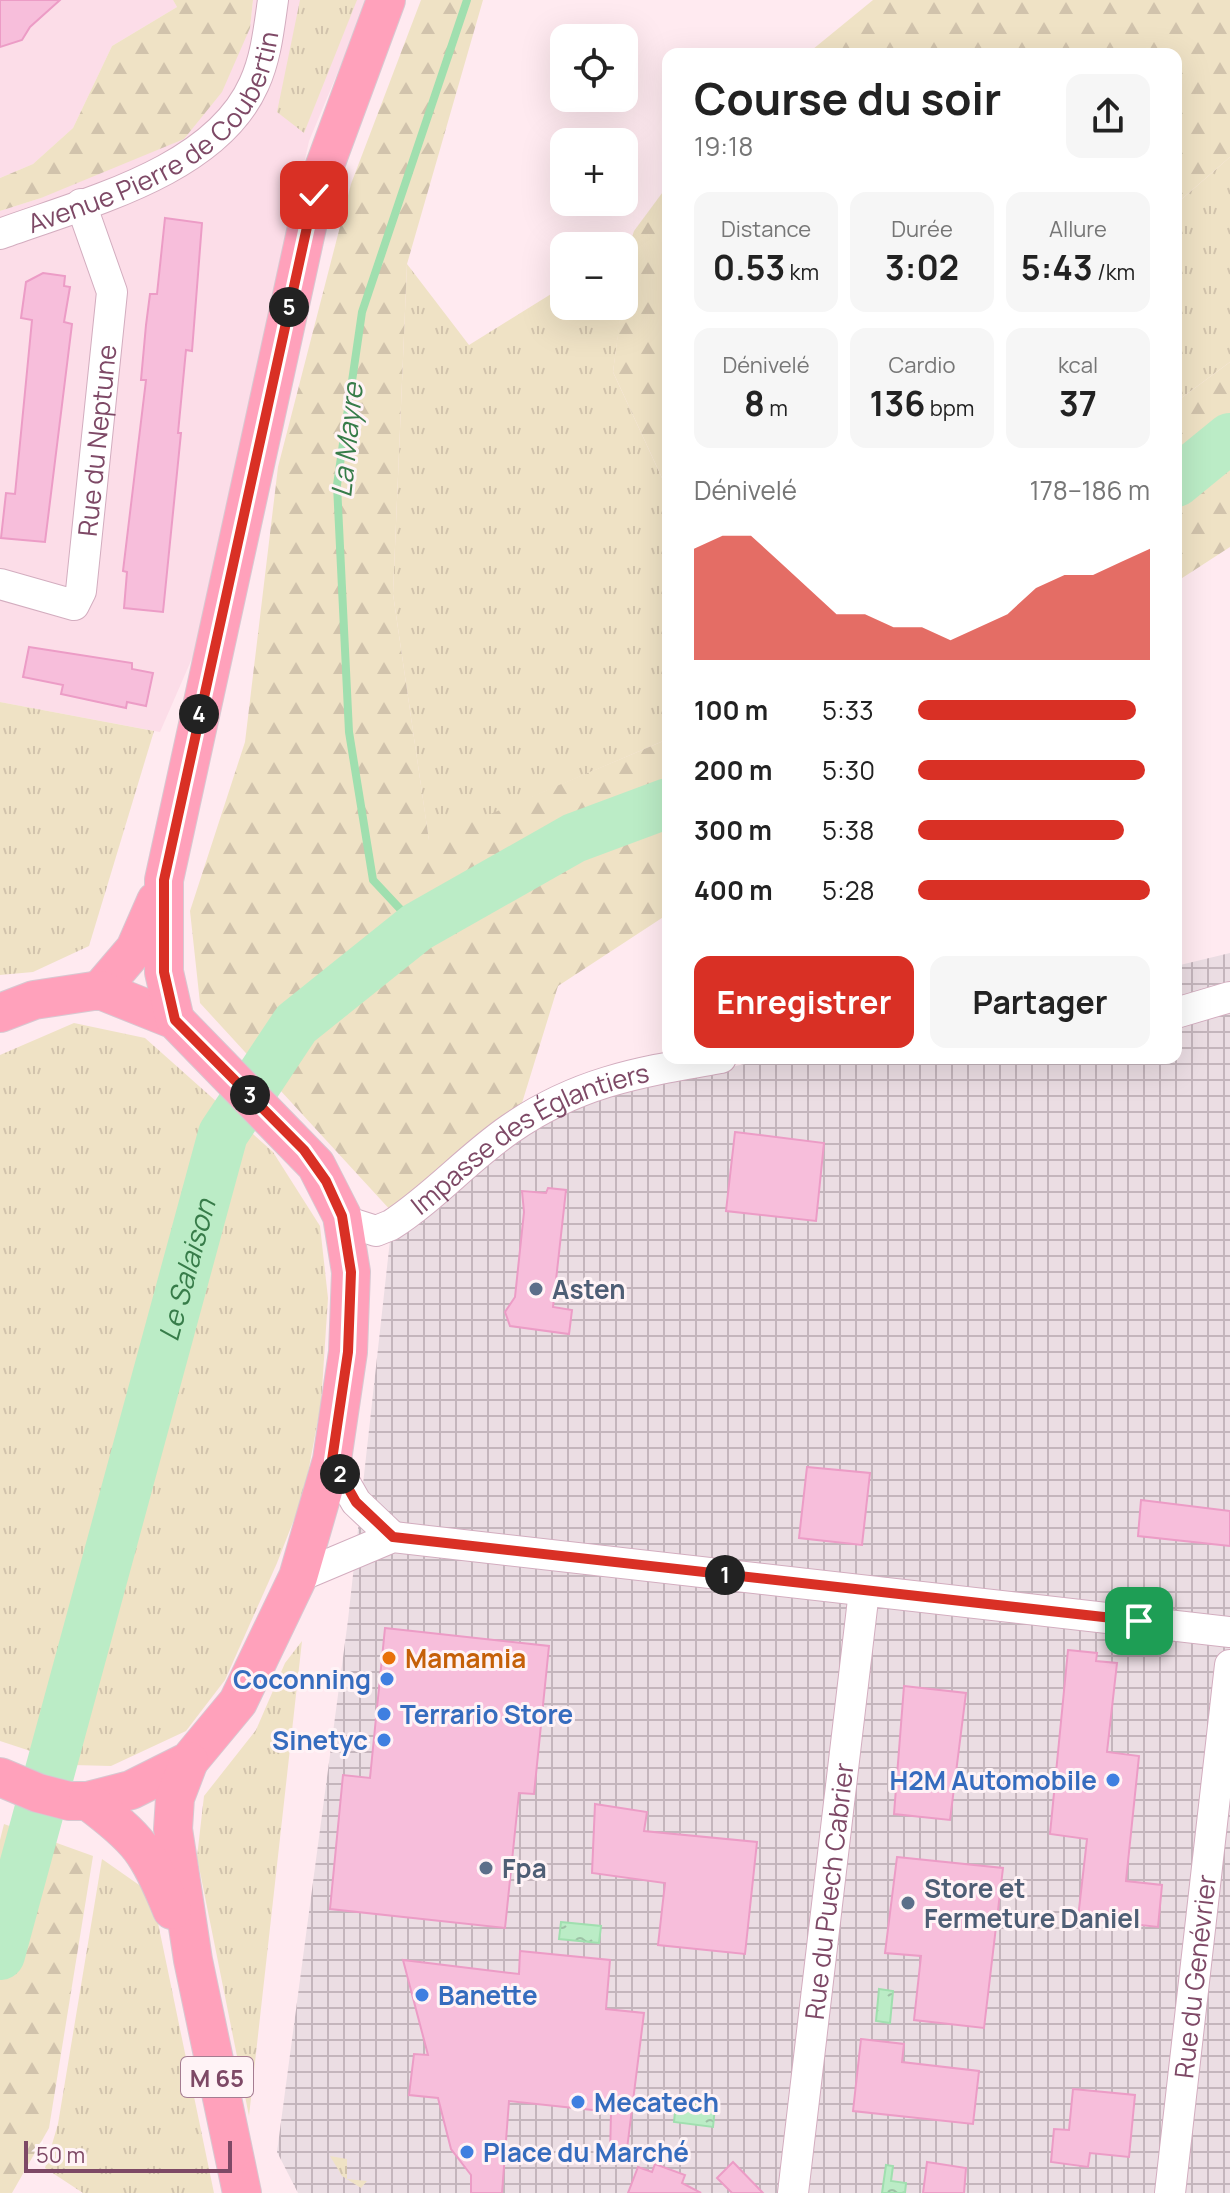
<!DOCTYPE html>
<html lang="fr">
<meta charset="utf-8">
<style>
:root{--surface:#fff;--page:#f6f6f6;--text:#222;--muted:#767676;--accent:#d93025}
body{margin:0;font-family:Manrope,sans-serif;background:var(--page);color:var(--text);height:100vh;display:flex;flex-direction:column;font-size:30px;white-space:nowrap}
*{box-sizing:border-box;margin:0}
p{font-size:26px;color:var(--muted)}
.icon{flex:none;width:44px;height:44px;fill:none;stroke:currentColor;stroke-width:2;stroke-linecap:round;stroke-linejoin:round}
.map{position:relative;flex:1;overflow:hidden}
.drawer{position:absolute;left:662px;top:48px;width:520px;height:1016px;display:flex;flex-direction:column;background:var(--surface);border-radius:16px;box-shadow:0 8px 32px #0002}
.drawer>*{flex:none}
.buttons{position:absolute;left:550px;top:24px;display:grid;gap:16px}
.buttons a{display:grid;place-items:center;width:88px;height:88px;border-radius:16px;background:var(--surface);box-shadow:0 8px 32px #0002;font-size:40px}
.scale{position:absolute;left:24px;bottom:20px;width:208px;box-sizing:border-box;padding-left:8px;border:4px solid #7e4966;border-top:0;font-size:22px;line-height:28px;white-space:nowrap;color:#7e4966;-webkit-text-stroke:6px #fff3f6;paint-order:stroke}
.pin{position:absolute;display:grid;place-items:center;width:68px;height:68px;color:#fff;margin:-34px;border-radius:16px;box-shadow:0 4px 12px #0006}
.km{position:absolute;width:40px;height:40px;margin:-20px;border-radius:50%;background:#222;color:#fff;font-size:22px;line-height:40px;text-align:center}
.round{display:grid;place-items:center;flex:none;width:84px;height:84px;border-radius:16px;background:var(--page)}
.summary{display:flex;align-items:center;justify-content:space-between;height:136px;padding:0 32px}
h1{font-size:44px;font-weight:700;line-height:60px}
.metrics{display:grid;grid-template-columns:repeat(3,1fr);gap:12px;height:136px;padding:8px 32px}
.metrics div{display:grid;align-content:center;border-radius:16px;background:var(--page);text-align:center}
.metrics b{font-size:34px;font-weight:700}
.metrics small{font-size:22px;font-weight:400}
.metrics p{font-size:22px}
.chart{height:224px;padding:16px 32px}
.chart p{display:flex;justify-content:space-between}
.chart svg{width:100%;height:144px;margin-top:8px;fill:var(--accent);opacity:.7}
.button{display:flex;gap:16px;margin-top:auto;padding:16px 32px}
.button a{flex:1;height:92px;border-radius:16px;background:var(--accent);color:#fff;font-size:32px;font-weight:700;line-height:92px;text-align:center}
.button a+a{background:var(--page);color:var(--text)}
ul{padding:0 32px;list-style:none;font-size:26px}
li{display:grid;grid-template-columns:128px 96px 1fr;align-items:center;height:60px}
li i{height:20px;border-radius:10px;background:var(--accent)}
.map>svg:first-child{display:block}
.residential{fill:#fcdde8}
.industrial{fill:url(#industrial-grid)}
.grass{fill:url(#grass-tufts)}
.forest{fill:url(#forest-firs)}
.water{fill:url(#water-ripples);stroke:#a0dfaf;stroke-width:2}
.lines{fill:none;stroke-linecap:round;stroke-linejoin:round}
.stream{stroke:#a0dfaf;stroke-width:8}
.river{stroke:#bbecc6;stroke-width:50}
.building{fill:#f7bedb;stroke:#ec9cc6;stroke-width:2}
.minor-casing{stroke:#d3adbf;stroke-width:32}
.major-casing{stroke:#d8c8d1;stroke-width:40}
.minor{stroke:#fff;stroke-width:30}
.major{stroke:#ffa1bb;stroke-width:38}
.route-casing{stroke:#fff;stroke-width:16}
.route{stroke:#d93025;stroke-width:10}
.service-dot{fill:#5c6f8a;stroke:#fff3f6;stroke-width:3}
.food-dot{fill:#e8710a;stroke:#fff3f6;stroke-width:3}
.shop-dot{fill:#3f7fe0;stroke:#fff3f6;stroke-width:3}
.labels{text-anchor:middle;dominant-baseline:central;stroke-width:6;stroke-linejoin:round;paint-order:stroke}
.shield{fill:#fff3f6;stroke:#a57c91;stroke-width:2}
.shield-label{font-size:24px;font-weight:bold;fill:#7e4966}
.street-label{font-size:26px;fill:#7e4966;stroke:#fff3f6}
.service-label{font-size:26px;font-weight:bold;fill:#4e5e75;stroke:#fff3f6;text-anchor:start}
.food-label{font-size:26px;font-weight:bold;fill:#c56008;stroke:#fff3f6;text-anchor:start}
.shop-label{font-size:26px;font-weight:bold;fill:#366cbe;stroke:#fff3f6;text-anchor:start}
.water-label{font-size:28px;font-style:italic;fill:#377c49;stroke:#fff3f6}
</style>
<div class="map">
<svg width="1230" height="2193" viewBox="0 0 1230 2193">
<defs>
<pattern id="industrial-grid" width="8" height="8" patternUnits="userSpaceOnUse" patternTransform="scale(2)"><rect width="8" height="8" fill="#ebdde3"/><path d="M0 4h8M4 0v8" fill="none" stroke="#c4b5bc"/></pattern>
<pattern id="grass-tufts" width="24" height="20" patternUnits="userSpaceOnUse" patternTransform="scale(2)"><rect width="24" height="20" fill="#efe2c5"/><path d="M3 7l-1-3M5 7V3M7 7l1-3M15 17l-1-3M17 17v-4M19 17l1-3" fill="none" stroke="#d1c3ac"/></pattern>
<pattern id="forest-firs" width="22" height="20" patternUnits="userSpaceOnUse" patternTransform="scale(2)"><rect width="22" height="20" fill="#efe2c5"/><path d="M5 1l3.5 6h-7zM16 11l3.5 6h-7z" fill="#d1c3ac"/></pattern>
<pattern id="water-ripples" width="26" height="14" patternUnits="userSpaceOnUse" patternTransform="scale(2)"><rect width="26" height="14" fill="#bbecc6"/><path d="M2 4q2-2 4 0t4 0M15 11q2-2 4 0t4 0" fill="none" stroke="#9dc1a5"/></pattern>
</defs>
<rect width="100%" height="100%" fill="#ffeaf0"/>
<g class="residential">
<polygon points="0,0 173,0 177,7 112,46 73,128 33,164 0,178"/>
<polygon points="253,0 368,0 309,141 200,640 160,732 0,702 0,211 41,198 250,28"/>
</g>
<polygon class="industrial" points="1230,953 1230,2193 298,2193 277,2152 348,1620 393,1213 518,1116 771,1058 1176,1058 1176,966"/>
<g class="grass">
<polygon points="300,0 357,0 304,133 277,112"/>
<polygon points="1230,157 1230,362 1176,402 1176,204"/>
<polygon points="407,264 469,345 564,286 564,306 622,306 613,372 668,491 668,739 429,841 393,594"/>
<polygon points="0,702 154,731 89,946 33,972 0,975"/>
<polygon points="74,1023 145,1038 273,1152 320,1226 328,1298 321,1404 304,1494 277,1563 225,1680 186,1731 111,1766 73,1765 0,1741 0,1055"/>
<polygon points="302,1641 249,2116 197,1857 204,1796 256,1730 285,1663"/>
<polygon points="102,1859 152,1894 214,2193 83,2193 45,2168 58,2124"/>
<polygon points="330,2156 347,2159 347,2179 367,2181 361,2188 342,2176"/>
</g>
<g class="forest">
<polygon points="173,0 253,0 250,28 222,92 184,139 41,198 0,211 0,178 33,164 73,128 112,46 177,7"/>
<polygon points="421,0 483,0 407,264 393,594 429,840 668,739 668,914 558,986 518,1116 393,1213 200,1003 190,911 245,742 278,467 351,184"/>
<polygon points="873,0 1230,0 1230,157 1176,204 1176,54 807,54"/>
<polygon points="668,185 668,491 613,372 629,246 634,231"/>
<polygon points="1230,362 1230,547 1176,582 1176,402"/>
<polygon points="4,1824 93,1856 49,2128 12,2193 0,2193 0,1840"/>
</g>
<g class="water">
<polygon points="561,1922 601,1926 599,1943 559,1939"/>
<polygon points="879,1989 893,1991 890,2023 876,2021"/>
<polygon points="676,2103 715,2107 713,2127 674,2122"/>
<polygon points="886,2165 893,2166 891,2181 906,2183 905,2193 882,2193"/>
</g>
<g class="lines">
<polyline class="stream" points="417,927 373,880 349,732 337,485 362,312 467,0"/>
<g class="river">
<polyline points="1176,482 1230,438"/>
<path id="s1" d="M0,1955L223,1134L296,1024L417,927L574,838L668,803"/>
</g>
</g>
<g class="building">
<polygon points="0,0 60,0 30,27 22,40 0,47"/>
<polygon points="165,218 202,223 192,351 186,350 178,433 181,433 163,612 124,608 127,572 123,571 146,380 141,380 146,325 150,294 157,294"/>
<polygon points="43,273 65,276 64,286 70,287 64,322 72,324 45,542 1,538 6,493 15,494 25,392 32,320 21,318 26,282"/>
<polygon points="29,647 132,663 132,669 153,673 146,706 127,702 126,708 61,694 63,685 23,677"/>
<polygon points="735,1132 824,1143 816,1221 726,1211"/>
<polygon points="548,1188 566,1190 553,1307 572,1310 569,1334 510,1326 505,1312 515,1297 524,1212 522,1191 546,1193"/>
<polygon points="807,1467 870,1473 862,1545 799,1538"/>
<polygon points="1141,1500 1230,1511 1230,1546 1138,1536"/>
<polygon points="385,1628 549,1646 534,1794 519,1793 505,1928 330,1909 343,1775 370,1778"/>
<polygon points="1068,1650 1097,1653 1096,1661 1117,1663 1107,1752 1139,1756 1126,1881 1162,1885 1158,1927 1078,1918 1087,1839 1050,1834"/>
<polygon points="904,1686 966,1693 950,1820 894,1814"/>
<polygon points="595,1804 647,1812 644,1831 757,1842 745,1954 658,1945 665,1883 592,1873"/>
<polygon points="897,1857 1003,1868 984,2028 914,2020 921,1956 885,1953"/>
<polygon points="520,1951 610,1960 606,2009 644,2013 626,2157 610,2156 611,2112 509,2101 502,2193 471,2193 471,2175 451,2149 438,2098 409,2095 414,2054 428,2055 403,1960 519,1974"/>
<polygon points="861,2039 904,2044 902,2062 979,2071 973,2124 853,2111"/>
<polygon points="1073,2089 1135,2095 1129,2157 1090,2153 1088,2167 1051,2162 1054,2129 1069,2130"/>
<polygon points="733,2162 763,2193 732,2193 717,2178"/>
<polygon points="927,2162 966,2168 964,2193 923,2193"/>
<polygon points="655,2164 685,2175 682,2183 701,2193 628,2193 638,2167 652,2172"/>
</g>
<g class="lines">
<defs>
<g id="minor">
<path id="s2" d="M0,234C84,203 215,172 254,84C266,58 269,28 273,0"/>
<path id="s3" d="M0,584L74,605L81,591L112,292L81,204"/>
<polyline points="1176,1013 1230,997"/>
<path id="s4" d="M346,1227L354,1224L376,1231L391,1225C433,1198 468,1158 510,1129C579,1081 641,1072 721,1058"/>
<polyline points="332,1460 356,1502 393,1537"/>
<polyline points="298,1577 393,1537 1230,1632"/>
<path id="s5" d="M793,2193L864,1591"/>
<path id="s6" d="M1170,2193L1230,1665"/>
</g>
<g id="major">
<polyline points="100,990 135,949 156,901"/>
<polyline points="0,1013 34,1000 100,990 175,1020 316,1165 342,1216 351,1272 348,1352 332,1460 298,1577 238,1702 189,1761 131,1790 88,1801 69,1801 38,1793 0,1777"/>
<polyline points="175,1020 164,972 164,880 314,195 386,0"/>
<polyline points="189,1761 175,1798 173,1829 193,1960 242,2193"/>
<path d="M88,1801C139,1839 148,1851 172,1910"/>
</g>
</defs>
<use href="#minor" class="minor-casing"/>
<use href="#major" class="major-casing"/>
<use href="#minor" class="minor"/>
<use href="#major" class="major"/>
</g>
<g class="lines">
<defs>
<polyline id="route" points="314,195 164,880 164,972 175,1020 304,1150 326,1181 342,1216 351,1272 348,1352 332,1460 356,1502 393,1537 1139,1621"/>
</defs>
<use href="#route" class="route-casing"/>
<use href="#route" class="route"/>
</g>
<g class="service-dot">
<circle cx="536" cy="1289" r="8"/>
<circle cx="486" cy="1868" r="8"/>
<circle cx="908" cy="1903" r="8"/>
</g>
<circle class="food-dot" cx="389" cy="1658" r="8"/>
<g class="shop-dot">
<circle cx="387" cy="1679" r="8"/>
<circle cx="384" cy="1714" r="8"/>
<circle cx="384" cy="1740" r="8"/>
<circle cx="1113" cy="1780" r="8"/>
<circle cx="422" cy="1995" r="8"/>
<circle cx="578" cy="2102" r="8"/>
<circle cx="467" cy="2152" r="8"/>
</g>
<g class="labels">
<rect class="shield" x="181" y="2057" width="72" height="40" rx="6"/>
<g class="shield-label">
<text x="217" y="2077">M 65</text>
</g>
<g class="street-label">
<text stroke="none"><textPath href="#s2" startOffset="194">Avenue Pierre de Coubertin</textPath></text>
<text stroke="none"><textPath href="#s3" startOffset="244">Rue du Neptune</textPath></text>
<text stroke="none"><textPath href="#s4" startOffset="214">Impasse des Églantiers</textPath></text>
<text stroke="none"><textPath href="#s5" startOffset="304">Rue du Puech Cabrier</textPath></text>
<text stroke="none"><textPath href="#s6" startOffset="218">Rue du Genévrier</textPath></text>
</g>
<g class="service-label">
<text x="552" y="1289">Asten</text>
<text x="502" y="1868">Fpa</text>
<text x="924" y="1888">Store et<tspan x="924" dy="30">Fermeture Daniel</tspan></text>
</g>
<g class="food-label">
<text x="405" y="1658">Mamamia</text>
</g>
<g class="shop-label">
<text x="371" y="1679" text-anchor="end">Coconning</text>
<text x="400" y="1714">Terrario Store</text>
<text x="368" y="1740" text-anchor="end">Sinetyc</text>
<text x="1097" y="1780" text-anchor="end">H2M Automobile</text>
<text x="438" y="1995">Banette</text>
<text x="594" y="2102">Mecatech</text>
<text x="483" y="2152">Place du Marché</text>
</g>
<g class="water-label">
<text transform="translate(346 440) rotate(-84)">La Mayre</text>
<text stroke="none"><textPath href="#s1" startOffset="710">Le Salaison</textPath></text>
</g>
</g>
</svg>
<div class="buttons">
<a><svg class="icon" aria-label="locate" viewBox="0 0 24 24"><circle cx="12" cy="12" r="6"/><path d="M12 2v4M12 18v4M2 12h4M18 12h4"/></svg></a>
<a>+</a>
<a>−</a>
</div>
<div class="scale">50 m</div>
<div class="pin" style="left:1139px;top:1621px;background:#1e9e55"><svg class="icon" aria-label="arrive" viewBox="0 0 24 24"><path d="M6 21V4h12l-3 4 3 4H6"/></svg></div>
<div class="pin" style="left:314px;top:195px;background:#d93025"><svg class="icon" aria-label="check" viewBox="0 0 24 24"><path d="M5 12l5 5 9-10"/></svg></div>
<b class="km" style="left:725px;top:1575px">1</b>
<b class="km" style="left:340px;top:1474px">2</b>
<b class="km" style="left:250px;top:1095px">3</b>
<b class="km" style="left:199px;top:714px">4</b>
<b class="km" style="left:289px;top:307px">5</b>
<section class="drawer">
<div class="summary"><div><h1>Course du soir</h1><p>19:18</p></div><a class="round"><svg class="icon" aria-label="share" viewBox="0 0 24 24"><path d="M12 15V3M7 8l5-5 5 5M5 13v7h14v-7"/></svg></a></div>
<div class="metrics">
<div><p>Distance</p><b>0.53<small> km</small></b></div>
<div><p>Durée</p><b>3:02</b></div>
<div><p>Allure</p><b>5:43<small> /km</small></b></div>
</div>
<div class="metrics">
<div><p>Dénivelé</p><b>8<small> m</small></b></div>
<div><p>Cardio</p><b>136<small> bpm</small></b></div>
<div><p>kcal</p><b>37</b></div>
</div>
<div class="chart"><p><span>Dénivelé</span>178–186 m</p>
<svg viewBox="0 0 160 44" preserveAspectRatio="none"><path d="M0 44V10L10 6L20 6L30 14L40 22L50 30L60 30L70 34L80 34L90 38L100 34L110 30L120 22L130 18L140 18L150 14L160 10V44z"/></svg>
</div>
<ul>
<li><b>100 m</b>5:33<i style="width:94%"></i></li>
<li><b>200 m</b>5:30<i style="width:98%"></i></li>
<li><b>300 m</b>5:38<i style="width:89%"></i></li>
<li><b>400 m</b>5:28<i style="width:100%"></i></li>
</ul>
<div class="button"><a>Enregistrer</a><a>Partager</a></div>
</section>
</div>
